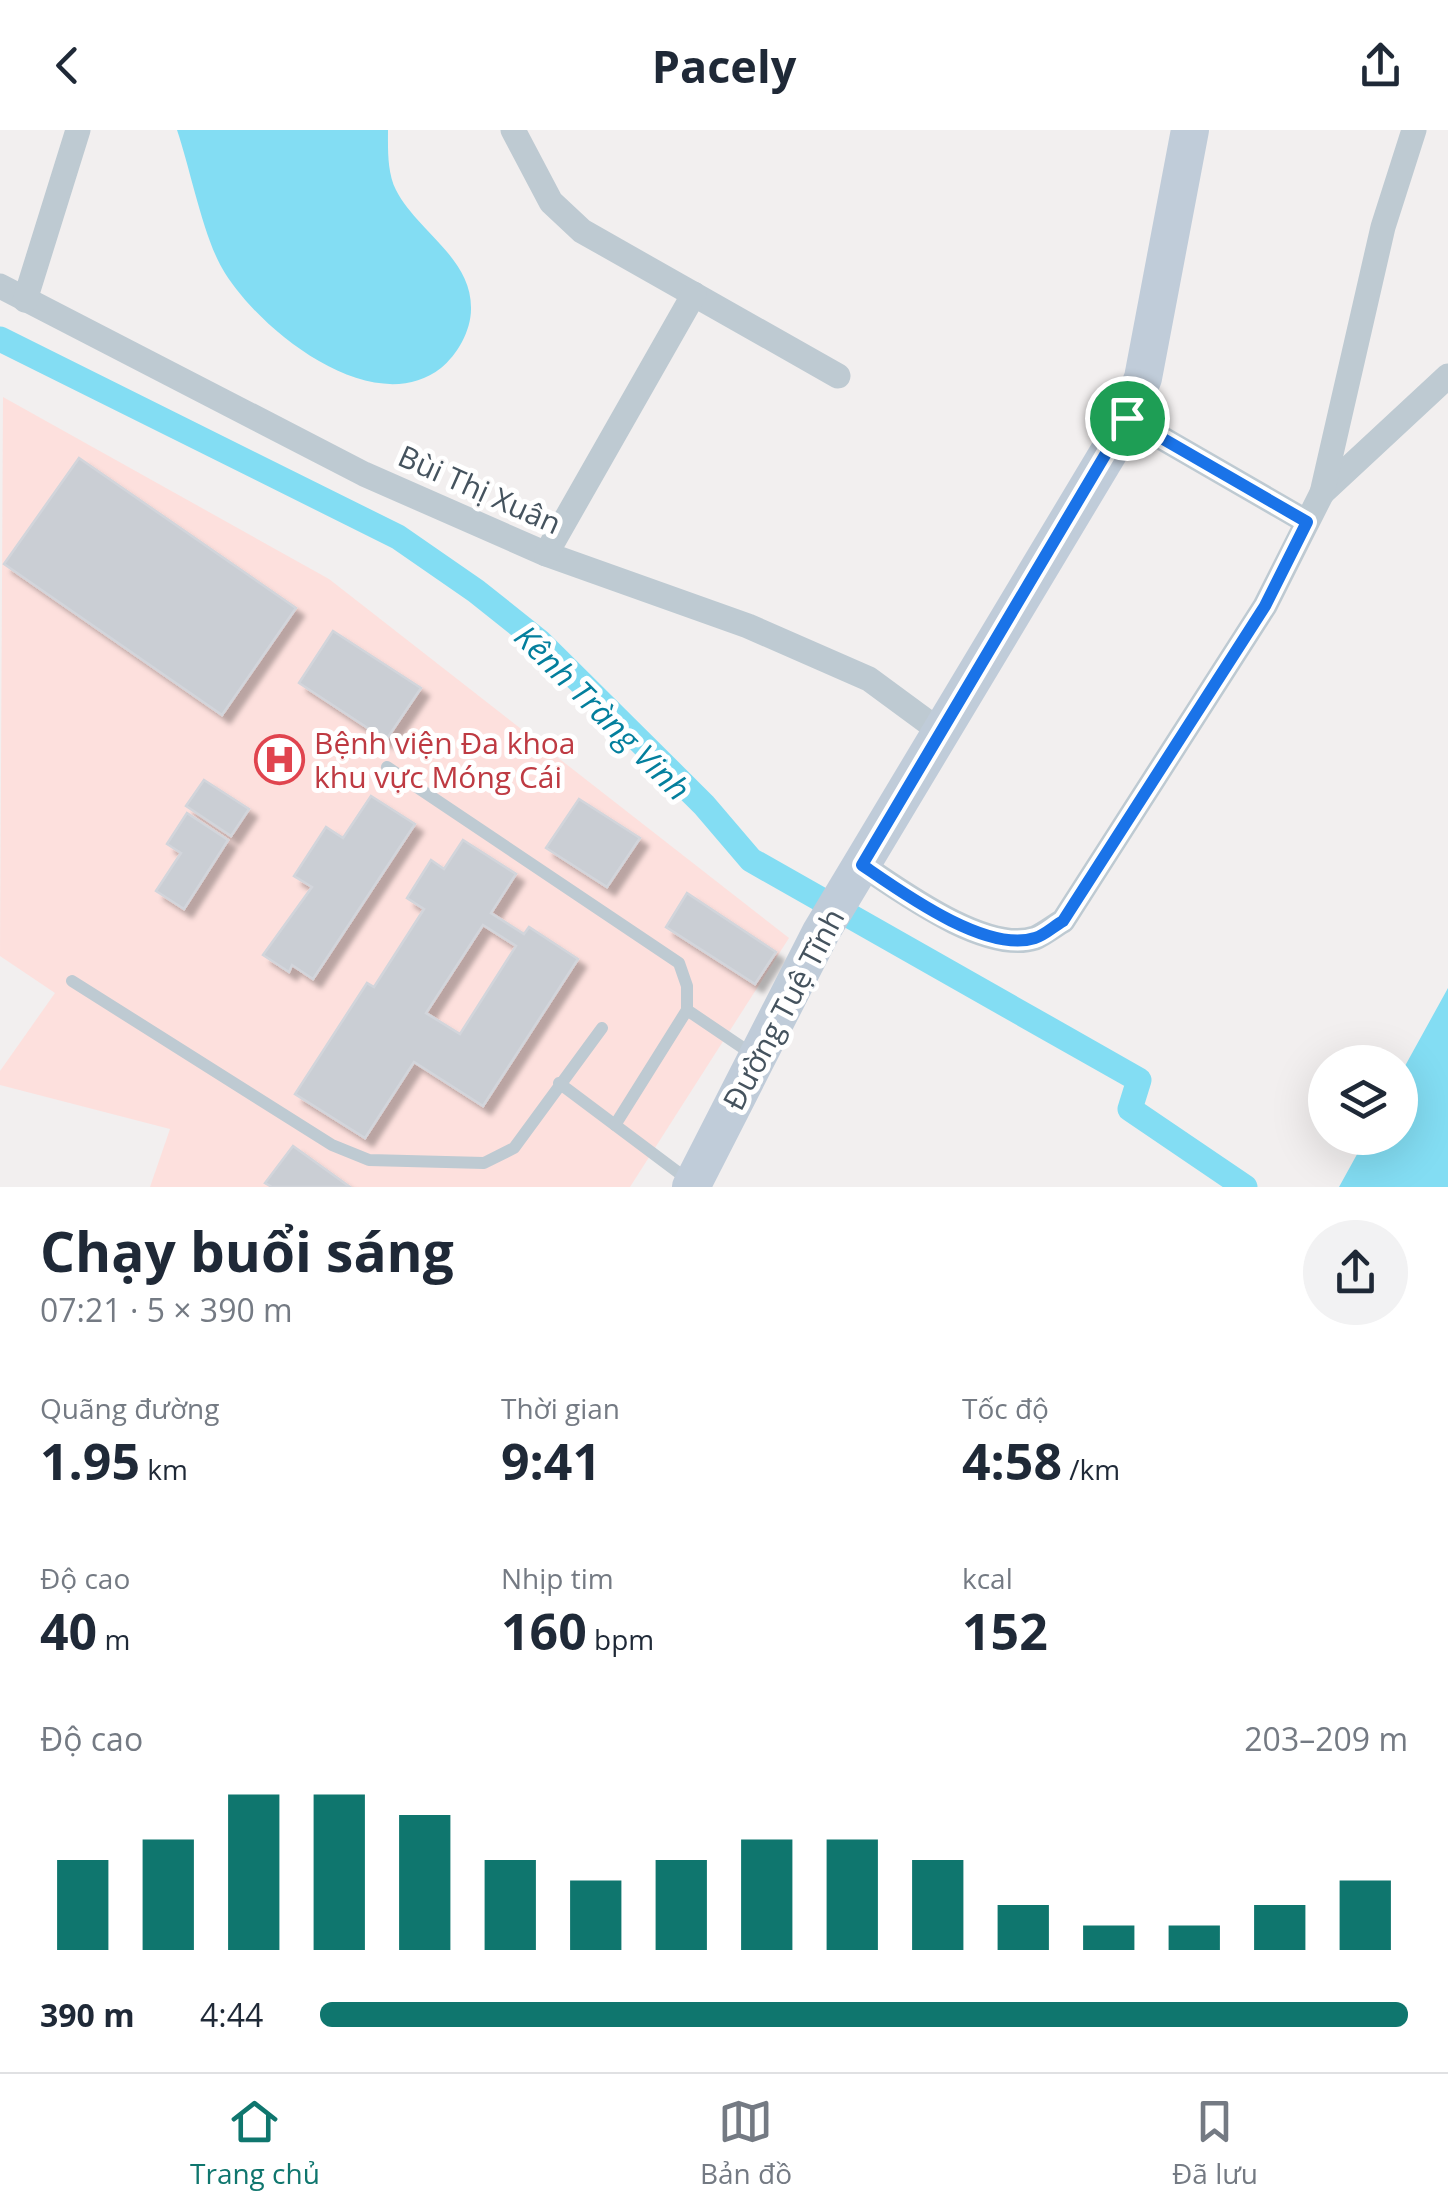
<!DOCTYPE html>
<html lang="vi">
<meta charset="utf-8">
<style>
:root{--surface:#fff;--page:#f2f2f3;--text:#1f2937;--muted:#747a83;--line:#e0e1e3;--accent:#0f766e}
body{margin:0;font-family:"Open Sans",sans-serif;background:var(--page);color:var(--text);height:100vh;display:flex;flex-direction:column;font-size:38px;white-space:nowrap}
*{box-sizing:border-box;margin:0}
p{font-size:32px;color:var(--muted)}
.icon{flex:none;width:55px;height:55px;fill:none;stroke:currentColor;stroke-width:2;stroke-linecap:round;stroke-linejoin:round}
.map{position:relative;height:1057px;overflow:hidden}
.details{display:flex;flex-direction:column;background:var(--surface);flex:1}
.details>*{flex:none}
.tools{position:absolute;left:1308px;top:915px;display:grid;gap:20px}
.tools a{display:grid;place-items:center;width:110px;height:110px;border-radius:50%;background:var(--surface);box-shadow:0 10px 40px #0002;font-size:50px}
.pin{position:absolute;display:grid;place-items:center;width:85px;height:85px;color:#fff;margin:-42px;border:5px solid #fff;border-radius:50%;box-shadow:0 2px 10px #0007}
.round{display:grid;place-items:center;flex:none;width:105px;height:105px;border-radius:52px;background:var(--page)}
.summary{display:flex;align-items:center;justify-content:space-between;height:170px;padding:0 40px}
h1{font-size:55px;font-weight:700;line-height:75px}
.metrics{display:grid;grid-template-columns:repeat(3,1fr);gap:15px;height:170px;padding:10px 40px}
.metrics div{display:grid;align-content:center}
.metrics b{font-size:50px;font-weight:700}
.metrics small{font-size:28px;font-weight:400}
.metrics p{font-size:28px}
.chart{height:280px;padding:20px 40px}
.chart p{display:flex;justify-content:space-between}
.chart svg{width:100%;height:180px;margin-top:10px;stroke:var(--accent);stroke-width:6}
ul{padding:0 40px;list-style:none;font-size:32px}
li{display:grid;grid-template-columns:160px 120px 1fr;align-items:center;height:75px}
li i{height:25px;border-radius:12px;background:var(--accent)}
header{display:flex;justify-content:space-between;align-items:center;height:130px;padding:0 40px;background:var(--surface);font-size:45px;font-weight:700}
.tab-bar{display:flex;justify-content:space-around;align-items:center;height:140px;border-top:2px solid var(--line);background:var(--surface);font-size:28px;color:var(--muted)}
.tab-bar a{display:grid;justify-items:center;gap:5px}
.tab-bar .selected{color:var(--accent)}
.map>svg:first-child{display:block}
.medical{fill:#fde0dd}
.water{fill:#83ddf3}
.lines{fill:none;stroke-linecap:round;stroke-linejoin:round}
.canal{stroke:#83ddf3;stroke-width:25}
.building{fill:#caced4;stroke:#d2d5db;stroke-width:2.5;fill-rule:evenodd;filter:url(#shadow)}
.lane{stroke:#becad2;stroke-width:12}
.street{stroke:#becad2;stroke-width:25}
.secondary{stroke:#c0ccd9;stroke-width:38}
.route-casing{stroke:#fff;stroke-width:20}
.route{stroke:#1a73e8;stroke-width:12}
.labels{text-anchor:middle;dominant-baseline:central;stroke-width:10;stroke-linejoin:round;paint-order:stroke}
.street-label{font-size:30px;fill:#45535e;stroke:#fff}
.health-label{font-size:30px;fill:#be3a42;stroke:#fff;text-anchor:start}
.water-label{font-size:32px;font-style:italic;fill:#037f9d;stroke:#fff}
</style>
<header><svg class="icon" aria-label="back" viewBox="0 0 24 24"><path d="M15 5l-7 7 7 7"/></svg>Pacely<svg class="icon" aria-label="share" viewBox="0 0 24 24"><path d="M12 15V3M7 8l5-5 5 5M5 13v7h14v-7"/></svg></header>
<div class="map">
<svg width="1448" height="1057" viewBox="0 0 1448 1057">
<defs>
<filter id="shadow"><feDropShadow dx="8" dy="8" stdDeviation="2.5" flood-color="#0004"/></filter>
</defs>
<rect width="100%" height="100%" fill="#f2efef"/>
<polygon class="medical" points="3,267 329,449 789,808 630,1057 150,1057 170,999 0,955 0,941 55,863 0,826"/>
<g class="water">
<path d="M177,0H388C388,19 387,42 396,60C417,101 472,128 471,179C471,201 457,225 441,238C372,292 256,198 222,138C203,105 190,38 177,0Z"/>
<polygon points="1448,858 1448,1057 1339,1057 1366,1008 1400,1008 1400,945"/>
</g>
<g class="lines">
<polyline class="canal" points="0,209 398,407 476,461 540,512 704,675 751,730 1139,950 1130,979 1245,1057"/>
</g>
<g class="building">
<polygon points="79,328 296,478 222,585 4,434"/>
<polygon points="333,501 421,558 386,610 299,553"/>
<polygon points="204,650 249,679 231,706 186,676"/>
<polygon points="371,666 415,694 313,849 292,835 289,842 263,825 312,757 294,746 326,697 343,708"/>
<polygon points="579,669 640,708 607,757 546,718"/>
<polygon points="187,683 228,710 184,779 156,761 181,723 167,714"/>
<path d="M463,710L516,744L491,783L524,804L529,797L578,829L483,976L414,932L365,1008L295,964L367,853L374,857L424,779L407,768L431,730L444,739ZM483,795L516,816L460,904L426,883Z"/>
<polygon points="687,763 776,822 755,854 666,797"/>
<polygon points="293,1016 350,1057 272,1057 265,1053"/>
</g>
<g class="lines">
<g class="lane">
<polyline points="387,637 679,833 687,856 687,880 755,926"/>
<polyline points="72,851 332,1015 369,1030 484,1033 514,1018 602,898"/>
<polyline points="559,953 691,1052"/>
<polyline points="615,995 687,880"/>
</g>
<g class="street">
<polyline points="513,0 551,72 582,101 838,246"/>
<polyline points="0,156 364,344 546,424 748,496 869,549 941,602"/>
<polyline points="25,170 78,0"/>
<polyline points="1127,288 1307,392"/>
<polyline points="1322,363 1448,246"/>
<polyline points="546,424 694,164"/>
<path d="M862,735C901,761 986,824 1035,808C1044,804 1054,796 1063,791L1265,476L1322,363L1383,97L1414,0"/>
</g>
<polyline class="secondary" points="691,1057 821,802 1122,300 1143,248 1190,0"/>
</g>
<g class="lines">
<defs>
<path id="route" d="M1127,288L1307,392L1265,476L1063,791C1054,796 1045,805 1035,808C986,824 900,761 862,735Z"/>
</defs>
<use href="#route" class="route-casing"/>
<use href="#route" class="route"/>
</g>
<defs>
<symbol id="hospital-ring" viewBox="-11 -11 22 22"><circle r="9.5" fill="#fff" stroke="#e0444e" stroke-width="1.5"/><path d="M-5-5h3v3.5h4V-5h3V5h-3V1.5h-4V5h-3Z" fill="#e0444e"/></symbol>
</defs>
<g fill-rule="evenodd">
<use href="#hospital-ring" x="252" y="602" width="55" height="55"/>
</g>
<g class="labels">
<g class="street-label">
<text transform="translate(480 359) rotate(24)">Bùi Thị Xuân</text>
<text transform="translate(783 879) rotate(-62)">Đường Tuệ Tĩnh</text>
</g>
<g class="health-label">
<text x="314" y="612">Bệnh viện Đa khoa<tspan x="314" dy="34">khu vực Móng Cái</tspan></text>
</g>
<g class="water-label">
<text transform="translate(603 582) rotate(45)">Kênh Tràng Vinh</text>
</g>
</g>
</svg>
<div class="tools">
<a><svg class="icon" aria-label="layers" viewBox="0 0 24 24"><path d="M12 4l9 5-9 5-9-5zM3 14l9 5 9-5"/></svg></a>
</div>
<div class="pin" style="left:1127px;top:288px;background:#1e9e55"><svg class="icon" aria-label="arrive" viewBox="0 0 24 24"><path d="M6 21V4h12l-3 4 3 4H6"/></svg></div>
</div>
<section class="details">
<div class="summary"><div><h1>Chạy buổi sáng</h1><p>07:21 · 5 × 390 m</p></div><a class="round"><svg class="icon" aria-label="share" viewBox="0 0 24 24"><path d="M12 15V3M7 8l5-5 5 5M5 13v7h14v-7"/></svg></a></div>
<div class="metrics">
<div><p>Quãng đường</p><b>1.95<small> km</small></b></div>
<div><p>Thời gian</p><b>9:41</b></div>
<div><p>Tốc độ</p><b>4:58<small> /km</small></b></div>
</div>
<div class="metrics">
<div><p>Độ cao</p><b>40<small> m</small></b></div>
<div><p>Nhịp tim</p><b>160<small> bpm</small></b></div>
<div><p>kcal</p><b>152</b></div>
</div>
<div class="chart"><p><span>Độ cao</span>203–209 m</p>
<svg viewBox="0 0 160 44" preserveAspectRatio="none"><path d="M5 44V22M15 44V17M25 44V6M35 44V6M45 44V11M55 44V22M65 44V27M75 44V22M85 44V17M95 44V17M105 44V22M115 44V33M125 44V38M135 44V38M145 44V33M155 44V27"/></svg>
</div>
<ul>
<li><b>390 m</b>4:44<i style="width:100%"></i></li>
</ul>
</section>
<nav class="tab-bar">
<a class="selected"><svg class="icon" aria-label="home" viewBox="0 0 24 24"><path d="M3 11l9-7 9 7M6 9v11h12V9"/></svg>Trang chủ</a>
<a><svg class="icon" aria-label="map" viewBox="0 0 24 24"><path d="M3 6l6-2 6 2 6-2v14l-6 2-6-2-6 2zM9 4v14M15 6v14"/></svg>Bản đồ</a>
<a><svg class="icon" aria-label="saved" viewBox="0 0 24 24"><path d="M7 4h10v16l-5-4-5 4z"/></svg>Đã lưu</a>
</nav>
